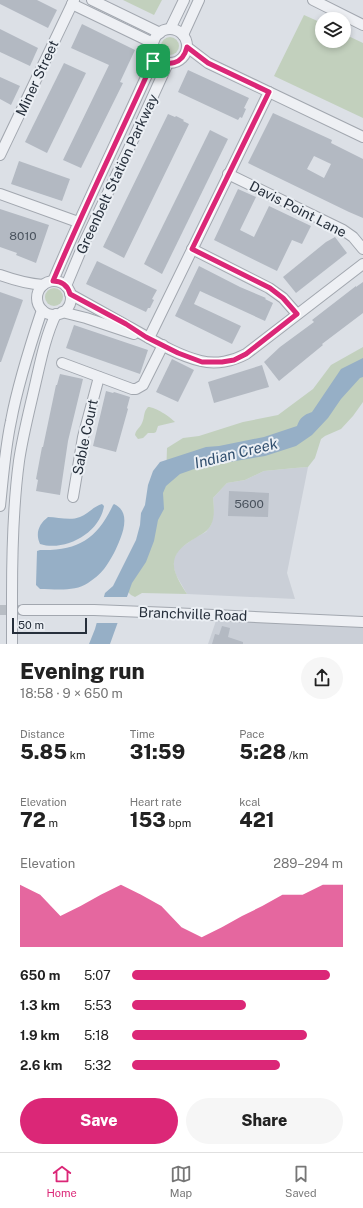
<!DOCTYPE html>
<meta charset="utf-8">
<style>
:root{--surface:#fff;--page:#f6f6f6;--text:#222;--muted:#767676;--line:#e0e0e0;--accent:#db2777}
body{margin:0;font-family:"Public Sans",sans-serif;background:var(--page);color:var(--text);height:100vh;display:flex;flex-direction:column;font-size:15px;white-space:nowrap}
*{box-sizing:border-box;margin:0}
p{font-size:13px;color:var(--muted)}
.icon{flex:none;width:22px;height:22px;fill:none;stroke:currentColor;stroke-width:2;stroke-linecap:round;stroke-linejoin:round}
.map{position:relative;height:644px;overflow:hidden}
.drawer{display:flex;flex-direction:column;background:var(--surface);flex:1}
.drawer>*{flex:none}
.fabs{position:absolute;left:315px;top:12px;display:grid;gap:8px}
.fabs a{display:grid;place-items:center;width:36px;height:36px;border-radius:50%;background:var(--surface);box-shadow:0 2px 6px #0003;font-size:20px}
.scale{position:absolute;left:12px;bottom:10px;width:75px;box-sizing:border-box;padding-left:4px;border:2px solid #262f3b;border-top:0;font-size:11px;line-height:14px;white-space:nowrap;color:#262f3b;-webkit-text-stroke:3px #ebeff4;paint-order:stroke}
.pin{position:absolute;display:grid;place-items:center;width:34px;height:34px;color:#fff;margin:-17px;border-radius:8px;box-shadow:0 2px 6px #0006}
.round{display:grid;place-items:center;flex:none;width:42px;height:42px;border-radius:21px;background:var(--page)}
.headline{display:flex;align-items:center;justify-content:space-between;height:68px;padding:0 20px}
h1{font-size:22px;font-weight:800;line-height:30px}
.stats{display:grid;grid-template-columns:repeat(3,1fr);gap:6px;height:68px;padding:4px 20px}
.stats div{display:grid;align-content:center}
.stats b{font-size:20px;font-weight:800}
.stats small{font-size:11px;font-weight:400}
.stats p{font-size:11px}
.chart{height:112px;padding:8px 20px}
.chart p{display:flex;justify-content:space-between}
.chart svg{width:100%;height:72px;margin-top:4px;fill:var(--accent);opacity:.7}
.cta{display:flex;gap:8px;margin-top:auto;padding:8px 20px}
.cta a{flex:1;height:46px;border-radius:24px;background:var(--accent);color:#fff;font-size:16px;font-weight:800;line-height:46px;text-align:center}
.cta a+a{background:var(--page);color:var(--text)}
ul{padding:0 20px;list-style:none;font-size:13px}
li{display:grid;grid-template-columns:64px 48px 1fr;align-items:center;height:30px}
li i{height:10px;border-radius:5px;background:var(--accent)}
.dock{display:flex;justify-content:space-around;align-items:center;height:56px;border-top:1px solid var(--line);background:var(--surface);font-size:11px;color:var(--muted)}
.dock a{display:grid;justify-items:center;gap:2px}
.dock .selected{color:var(--accent)}
.map>svg:first-child{display:block}
.built{fill:#cacfd7}
.green{fill:#c2d0bd}
.water{fill:#96afc6}
.pier{fill:#dce0e6}
.building{fill:#b3b9c2;fill-rule:evenodd}
.lines{fill:none;stroke-linecap:round;stroke-linejoin:round}
.minor-tunnel{stroke:#b8bdc4;stroke-width:10;stroke-dasharray:10 5;stroke-linecap:butt}
.minor-casing{stroke:#a2a7af;stroke-width:12}
.minor{stroke:#eef0f4;stroke-width:10}
.minor-bridge-casing{stroke:#a2a7af;stroke-width:12;stroke-linecap:butt}
.minor-bridge{stroke:#eef0f4;stroke-width:10}
.route-casing{stroke:#fff;stroke-width:8}
.route{stroke:#db2777;stroke-width:5}
.labels{text-anchor:middle;dominant-baseline:central;stroke-width:4;stroke-linejoin:round;paint-order:stroke}
.number-label{font-size:12px;fill:#49525d}
.street-label{font-size:14px;fill:#262f3b;stroke:#ebeff4}
.water-label{font-size:15px;font-style:italic;fill:#314f6e;stroke:#ebeff4}
</style>
<div class="map">
<svg width="363" height="644" viewBox="0 0 363 644">
<rect width="100%" height="100%" fill="#dce0e6"/>
<g class="built">
<polygon points="308,467 287,573 295,599 187,594 176,575 174,568 174,559 178,550 196,537 206,532 211,525 214,509 213,498 227,483 245,480 264,471 295,468"/>
<polygon points="218,615 363,622 363,644 208,644"/>
</g>
<g class="green">
<polygon points="123,0 162,0 154,15"/>
<polygon points="304,15 322,23 322,41 344,41 344,34 363,43 363,118 274,76"/>
<circle cx="170" cy="46" r="9"/>
<circle cx="54" cy="297" r="9"/>
<path d="M363,347V402L353,416L341,429L325,436L321,439L315,458L308,467L295,468L264,471L245,480L227,483L213,498C214,506 215,517 211,525C208,531 202,534 197,537C167,554 169,567 187,594L142,593L135,597L131,595L123,587L166,479L167,448L183,438L199,436L243,422L278,415L313,389L331,365Z"/>
<path d="M148,407C156,407 170,417 175,422L158,426L156,432L154,433H148L143,438L138,439L135,435C136,429 140,428 142,423C145,417 143,412 148,407Z"/>
</g>
<g class="water">
<path d="M363,358V377L360,378L341,399L328,418L312,435L296,446L265,456L200,467L180,474L166,486L163,493L164,509L158,520L154,541L146,562L132,583L110,644H89L95,629L105,593L113,586L136,540L140,525L141,513L145,505L148,485L153,471L160,462L206,447L219,446L264,437L297,426C300,418 303,415 312,412L341,369Z"/>
<path d="M102,504L104,506C100,533 65,552 40,544C35,533 39,524 48,517C58,517 70,521 80,517C88,514 94,506 102,504Z"/>
<path d="M114,504C134,513 120,540 114,553C111,558 108,564 104,569C100,574 94,579 88,583C75,592 55,589 40,589L36,585L37,551L40,550C78,551 97,539 113,505Z"/>
</g>
<polygon class="pier" points="102,597 129,597 120,623 94,623"/>
<g class="building">
<polygon points="0,0 37,0 57,10 48,28 0,4"/>
<polygon points="82,24 135,50 120,82 123,83 81,168 63,160 109,65 71,48"/>
<polygon points="0,29 38,48 30,66 0,52"/>
<polygon points="64,63 86,73 47,153 25,142"/>
<polygon points="188,70 249,98 244,108 246,109 242,118 240,117 238,120 178,92"/>
<polygon points="0,77 20,86 11,105 0,99"/>
<path d="M273,113L332,140L331,143L363,159V218L349,212L248,163ZM314,156L331,164L324,178L307,169Z"/>
<polygon points="168,114 175,117 176,116 184,120 183,121 189,124 124,258 103,247"/>
<polygon points="210,130 228,139 162,274 144,264"/>
<polygon points="19,161 70,179 62,201 11,184"/>
<polygon points="238,189 256,197 240,230 254,237 269,206 311,226 302,244 292,240 277,271 214,240"/>
<polygon points="0,209 49,225 36,263 16,255 17,253 0,247"/>
<polygon points="335,237 347,253 296,293 283,277 326,242"/>
<polygon points="97,261 157,290 152,299 154,300 150,308 148,308 146,312 86,284"/>
<polygon points="199,266 240,287 266,298 265,299 273,303 265,321 200,291 194,304 241,326 232,344 175,316"/>
<polygon points="363,282 363,313 322,344 323,345 279,381 264,362 280,347 314,322 312,320 356,286 356,287"/>
<polygon points="0,292 23,300 1,362 0,362"/>
<polygon points="74,325 148,350 140,374 66,348"/>
<polygon points="172,359 194,370 178,402 156,392"/>
<polygon points="262,365 269,387 214,403 208,382"/>
<polygon points="60,374 83,379 68,441 60,495 36,491 38,480 36,479 42,447 43,447 56,385 57,385"/>
<polygon points="106,391 113,393 114,392 130,397 127,408 128,409 116,452 93,446"/>
<polygon points="229,491 269,493 268,517 228,516"/>
<polygon points="222,626 230,628 228,637 243,642 243,644 212,644 215,634 219,635"/>
</g>
<g class="lines">
<polyline class="minor-tunnel" points="0,610 23,610"/>
<defs>
<g id="minor">
<polyline points="92,0 160,33"/>
<polyline points="313,0 363,25"/>
<polyline points="72,4 153,43"/>
<polyline points="170,29 184,0"/>
<circle cx="170" cy="46" r="17"/>
<polyline points="183,35 199,0"/>
<polyline points="187,47 208,63 363,137"/>
<polyline points="0,155 74,0"/>
<polyline points="228,174 343,230 353,237 363,249"/>
<polyline points="0,194 78,222"/>
<polyline points="192,249 269,288 283,298 297,314"/>
<path d="M0,275C14,280 28,284 43,285"/>
<path d="M53,281C85,205 122,131 156,55"/>
<circle cx="54" cy="298" r="17"/>
<polyline points="66,286 84,243 132,142 168,63"/>
<path d="M70,294C88,304 106,314 124,324C148,337 175,355 201,361C216,365 233,361 246,354L363,264"/>
<polyline points="62,312 86,318 134,334"/>
<polyline points="149,338 269,92"/>
<polyline points="62,363 132,389 136,389 143,385 163,345"/>
<polyline points="73,497 83,437 99,377"/>
<path d="M0,506C3,478 5,449 11,421C18,383 30,346 42,310"/>
<path d="M12,595C12,550 13,506 19,461C23,434 30,408 36,381C41,359 46,335 56,314"/>
<polyline points="23,610 94,610 171,613 363,622"/>
<polyline points="12,627 12,644"/>
</g>
</defs>
<use href="#minor" class="minor-casing"/>
<use href="#minor" class="minor"/>
<defs>
<polyline id="minor-bridge" points="12,595 12,627"/>
</defs>
<use href="#minor-bridge" class="minor-bridge-casing"/>
<use href="#minor-bridge" class="minor-bridge"/>
</g>
<g class="lines">
<defs>
<path id="route" d="M187,47L208,63L269,92L192,249L270,288L283,298L297,314L246,354L234,360L222,362H202L178,353L146,337L126,324L70,294C68,286 62,281 53,281C85,205 122,131 156,55C167,69 183,64 187,47Z"/>
</defs>
<use href="#route" class="route-casing"/>
<use href="#route" class="route"/>
</g>
<g class="labels">
<g class="number-label">
<text x="23" y="236">8010</text>
<text x="249" y="504">5600</text>
</g>
<g class="street-label">
<text transform="translate(37 78) rotate(-65)">Miner Street</text>
<text transform="translate(117 174) rotate(-65)">Greenbelt Station Parkway</text>
<text transform="translate(298 209) rotate(27)">Davis Point Lane</text>
<text transform="translate(85 437) rotate(-78)">Sable Court</text>
<text transform="translate(193 614) rotate(2)">Branchville Road</text>
</g>
<g class="water-label">
<text transform="translate(236 453) rotate(-14)">Indian Creek</text>
</g>
</g>
</svg>
<div class="fabs">
<a><svg class="icon" aria-label="layers" viewBox="0 0 24 24"><path d="M12 4l9 5-9 5-9-5zM3 14l9 5 9-5"/></svg></a>
</div>
<div class="scale">50 m</div>
<div class="pin" style="left:153px;top:61px;background:#1e9e55"><svg class="icon" aria-label="arrive" viewBox="0 0 24 24"><path d="M6 21V4h12l-3 4 3 4H6"/></svg></div>
</div>
<section class="drawer">
<div class="headline"><div><h1>Evening run</h1><p>18:58 · 9 × 650 m</p></div><a class="round"><svg class="icon" aria-label="share" viewBox="0 0 24 24"><path d="M12 15V3M7 8l5-5 5 5M5 13v7h14v-7"/></svg></a></div>
<div class="stats">
<div><p>Distance</p><b>5.85<small> km</small></b></div>
<div><p>Time</p><b>31:59</b></div>
<div><p>Pace</p><b>5:28<small> /km</small></b></div>
</div>
<div class="stats">
<div><p>Elevation</p><b>72<small> m</small></b></div>
<div><p>Heart rate</p><b>153<small> bpm</small></b></div>
<div><p>kcal</p><b>421</b></div>
</div>
<div class="chart"><p><span>Elevation</span>289–294 m</p>
<svg viewBox="0 0 160 44" preserveAspectRatio="none"><path d="M0 44V6L10 12L20 25L30 19L40 12L50 6L60 12L70 19L80 32L90 38L100 32L110 25L120 19L130 12L140 12L150 6L160 6V44z"/></svg>
</div>
<ul>
<li><b>650 m</b>5:07<i style="width:94%"></i></li>
<li><b>1.3 km</b>5:53<i style="width:54%"></i></li>
<li><b>1.9 km</b>5:18<i style="width:83%"></i></li>
<li><b>2.6 km</b>5:32<i style="width:70%"></i></li>
</ul>
<div class="cta"><a>Save</a><a>Share</a></div>
</section>
<nav class="dock">
<a class="selected"><svg class="icon" aria-label="home" viewBox="0 0 24 24"><path d="M3 11l9-7 9 7M6 9v11h12V9"/></svg>Home</a>
<a><svg class="icon" aria-label="map" viewBox="0 0 24 24"><path d="M3 6l6-2 6 2 6-2v14l-6 2-6-2-6 2zM9 4v14M15 6v14"/></svg>Map</a>
<a><svg class="icon" aria-label="saved" viewBox="0 0 24 24"><path d="M7 4h10v16l-5-4-5 4z"/></svg>Saved</a>
</nav>
